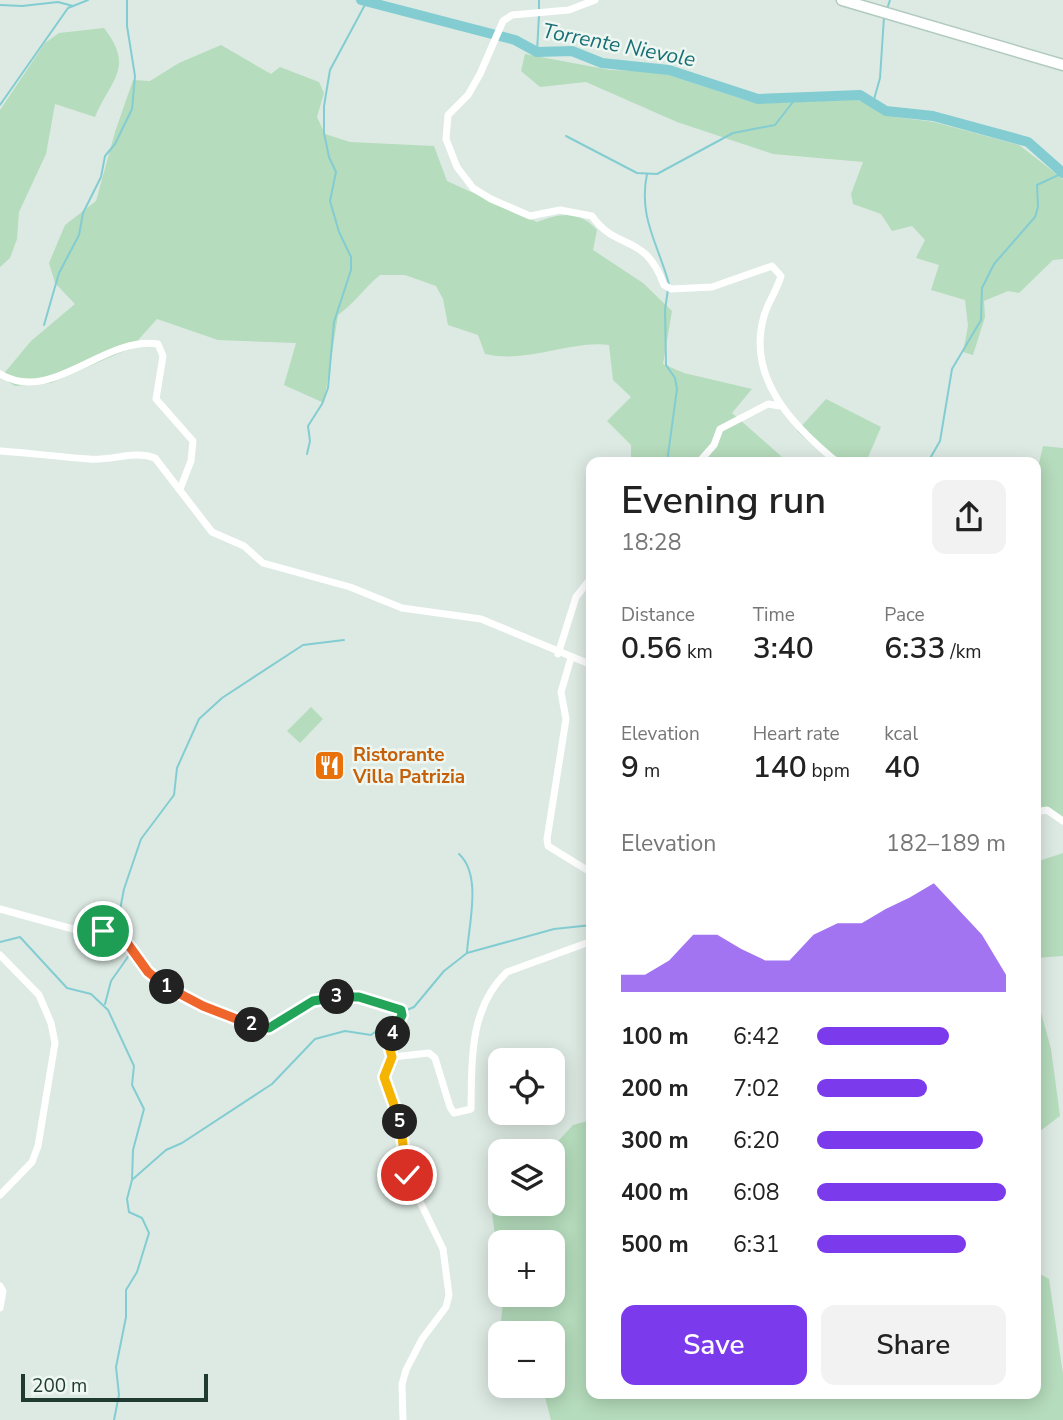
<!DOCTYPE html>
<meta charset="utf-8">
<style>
:root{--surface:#fff;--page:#f2f2f2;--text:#222;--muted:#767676;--accent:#7c3aed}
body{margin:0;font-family:"Nunito Sans",sans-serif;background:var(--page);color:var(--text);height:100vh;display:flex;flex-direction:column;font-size:26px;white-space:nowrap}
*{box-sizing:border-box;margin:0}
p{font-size:23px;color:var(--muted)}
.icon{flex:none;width:38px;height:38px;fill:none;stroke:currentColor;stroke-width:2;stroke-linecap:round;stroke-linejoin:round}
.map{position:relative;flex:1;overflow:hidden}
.panel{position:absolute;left:586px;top:457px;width:455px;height:942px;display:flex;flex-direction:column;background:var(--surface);border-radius:14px;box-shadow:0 4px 18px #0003}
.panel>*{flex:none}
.buttons{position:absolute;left:488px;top:1048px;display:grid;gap:14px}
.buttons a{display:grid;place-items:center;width:77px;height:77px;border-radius:14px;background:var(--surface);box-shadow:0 4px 18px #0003;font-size:35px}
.scale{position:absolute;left:21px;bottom:18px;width:187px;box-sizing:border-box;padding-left:7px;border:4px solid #1f3a30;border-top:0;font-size:19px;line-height:24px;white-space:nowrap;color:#1f3a30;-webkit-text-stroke:5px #eef7f1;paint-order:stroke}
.pin{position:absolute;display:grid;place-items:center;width:60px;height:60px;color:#fff;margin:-30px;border:4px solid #fff;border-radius:50%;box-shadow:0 2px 7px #0007}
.km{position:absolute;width:35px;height:35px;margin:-18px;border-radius:50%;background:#222;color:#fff;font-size:19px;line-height:35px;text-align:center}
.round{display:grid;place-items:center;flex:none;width:74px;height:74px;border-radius:14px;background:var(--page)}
.overview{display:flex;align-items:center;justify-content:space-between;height:119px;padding:0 35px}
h1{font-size:38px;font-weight:600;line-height:52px}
.figures{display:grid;grid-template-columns:repeat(3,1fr);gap:10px;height:119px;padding:7px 35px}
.figures div{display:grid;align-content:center}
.figures b{font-size:30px;font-weight:600}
.figures small{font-size:19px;font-weight:400}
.figures p{font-size:19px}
.chart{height:196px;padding:14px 35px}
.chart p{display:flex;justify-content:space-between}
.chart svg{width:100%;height:126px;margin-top:7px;fill:var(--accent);opacity:.7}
.button{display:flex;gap:14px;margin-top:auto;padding:14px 35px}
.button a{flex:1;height:80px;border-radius:14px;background:var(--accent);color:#fff;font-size:28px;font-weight:600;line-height:80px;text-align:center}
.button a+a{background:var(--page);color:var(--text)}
ul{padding:0 35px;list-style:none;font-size:23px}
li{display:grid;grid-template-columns:112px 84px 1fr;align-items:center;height:52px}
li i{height:18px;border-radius:9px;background:var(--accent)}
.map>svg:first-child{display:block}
.green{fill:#b5dcbc}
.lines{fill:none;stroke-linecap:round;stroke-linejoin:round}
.stream{stroke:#83cdd2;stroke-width:2}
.river{stroke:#83cdd2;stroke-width:10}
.secondary-casing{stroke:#b0cabe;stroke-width:13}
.street{stroke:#fff;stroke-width:7}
.secondary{stroke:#fff;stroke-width:10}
.split-1-casing{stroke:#fff;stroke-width:14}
.split-2-casing{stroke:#fff;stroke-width:14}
.split-3-casing{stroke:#fff;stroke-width:14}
.split-4-casing{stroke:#fff;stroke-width:14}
.split-5-casing{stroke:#fff;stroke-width:14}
.split-6-casing{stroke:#fff;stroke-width:14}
.split-1{stroke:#f0652b;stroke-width:9}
.split-2{stroke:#f0652b;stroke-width:9}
.split-3{stroke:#22a559;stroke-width:9}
.split-4{stroke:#22a559;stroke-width:9}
.split-5{stroke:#f5b400;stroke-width:9}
.split-6{stroke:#f5b400;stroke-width:9}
.labels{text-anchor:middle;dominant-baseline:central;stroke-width:5;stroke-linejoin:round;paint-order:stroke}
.food-label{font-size:19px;font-weight:bold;fill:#c56008;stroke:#eef7f1;text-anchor:start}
.water-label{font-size:21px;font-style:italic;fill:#187076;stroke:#eef7f1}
</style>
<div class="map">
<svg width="1063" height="1420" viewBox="0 0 1063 1420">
<rect width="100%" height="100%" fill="#ddeae3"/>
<g class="green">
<path d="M104,28C135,68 111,79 95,117L55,104L46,154L19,212L17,239L10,258L0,267V110L45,43L59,33Z"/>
<path d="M221,45L271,74L280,67L319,82L324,93L317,117L325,134L350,142L434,146L447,181L537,222C561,213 579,210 597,230L593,250L643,283L672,311L663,364L684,373L752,389L732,413L781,456L782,462H631V445L607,421L631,397L613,380L609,345C570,340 528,364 485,354L478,335L448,325L443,299L436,286L405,275H380C364,288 355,303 338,315L324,403L284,385L296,343L218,340L157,319L131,348L51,383L15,386L1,377L31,341L75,304L55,283L49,263L65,225L96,201L115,132L133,80L150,81L179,63Z"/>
<polygon points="525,54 610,70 659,72 751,102 856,99 895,117 934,122 1019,145 1063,179 1063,259 1053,260 1019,293 1008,291 984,301 985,317 973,355 963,352 968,326 965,300 931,290 939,265 916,258 925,240 912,226 892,231 881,214 853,204 851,194 863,162 773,154 677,122 586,82 540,87 521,71"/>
<polygon points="826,399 881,427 866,462 832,462 797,431"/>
<polygon points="1043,446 1063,448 1063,823 1044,812 1036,795 1036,477"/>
<polygon points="311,707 323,719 300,743 287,731"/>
<polygon points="1063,853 1063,956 1036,958 1036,862"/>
<polygon points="1036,994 1051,1049 1060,1116 1036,1134"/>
<polygon points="591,1120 592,1393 1036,1393 1036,1210 1038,1273 1049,1279 1063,1374 1063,1420 551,1420 542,1386 553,1386 553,1334 502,1333 500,1329 504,1295 553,1295 553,1242 500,1242 500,1246 495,1234 492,1214 508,1204 553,1204 553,1152 549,1151 573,1125"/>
</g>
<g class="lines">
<g class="stream">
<polyline points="0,5 22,6 58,2 73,6"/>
<polyline points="539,9 539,0"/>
<polyline points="887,9 890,0"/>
<polyline points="537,52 539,15"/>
<polyline points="873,103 880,78 884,17"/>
<polyline points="0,105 68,8 88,0"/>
<polyline points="566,136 637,173 657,174 733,133 775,125 796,98"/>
<path d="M647,174C638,217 658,244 669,284"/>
<polyline points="44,325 59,273 79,235 83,213 101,177 105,156 115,144 132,109 135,76 127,26 127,0"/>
<polyline points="307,454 310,441 308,426 322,404 328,388 334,322 351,270 351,257 339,232 330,201 336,172 329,157 324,133 324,106 330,70 367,1"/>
<polyline points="667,462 677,389 675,378 666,365 665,310 668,289"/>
<polyline points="928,462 940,441 952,369 981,320 982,288 994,264 1035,217 1038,207 1037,185 1063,173"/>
<path d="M459,854C482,875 469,923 467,952"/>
<polyline points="0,942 20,937 67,988 91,994 108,1010 134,1066 132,1085 144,1109 133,1150 132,1180 127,1199 129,1212 142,1218 149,1233 137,1272 126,1290 126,1317 116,1367 119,1395 114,1420"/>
<polyline points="132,945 119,915 124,889 141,839 174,795 177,768 199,719 222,698 303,645 344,640"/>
<polyline points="105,1004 111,981 130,954"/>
<polyline points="402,1012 414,1007 444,971 467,953 554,929 592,925"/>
<polyline points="133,1179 166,1150 182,1143 272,1084 315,1039 345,1031 371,1035 397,1015"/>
</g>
<polyline class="river" points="361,0 515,40 537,52 572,51 602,63 669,70 758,99 860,95 886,111 933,116 1028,142 1063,173"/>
<defs>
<polyline id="secondary" points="842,0 1063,65"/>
</defs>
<use href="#secondary" class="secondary-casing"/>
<g class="street">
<path d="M595,0L569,10L512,15L503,21L480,74L468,95L448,115L446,139L457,167L473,188L491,199L530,216L560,210L592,216C617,252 645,232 664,285L671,289L712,287L772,266L781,276C777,290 768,302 764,316C746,378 793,426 837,462"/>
<path d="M0,374C53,405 102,336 158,344L163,356L156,399L193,441L191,461L180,489"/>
<path d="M0,451C30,453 60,457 89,459C112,461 134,450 155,458L212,532L244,546L263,563L350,587L402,608L481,619L592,665"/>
<polyline points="699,462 714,445 720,429 768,404 780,406"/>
<polyline points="558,654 576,597 592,577"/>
<polyline points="571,658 561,692 566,719 547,839 548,846 592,873"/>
<polyline points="1036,812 1047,810 1063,821"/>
<polyline points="0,909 84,932 114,927 153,978 203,1006 263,1028 322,999 359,997 398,1008 402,1015 390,1042 392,1057"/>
<polyline points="0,955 39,995 51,1023 55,1043 38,1146 32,1162 0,1195"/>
<polyline points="0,1286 3,1291 0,1308"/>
<path d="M403,1420L402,1384L406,1370L422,1339L446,1307L449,1295L443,1249L407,1175L403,1133L385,1073L392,1057L429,1053L435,1058L450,1107L454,1113L471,1109C472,1060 469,1008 507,972L592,941"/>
</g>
<use href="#secondary" class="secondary"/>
</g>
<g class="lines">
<defs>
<polyline id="split-1" points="103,931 117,929 148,972 167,987"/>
<polyline id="split-2" points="167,987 203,1006 252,1025"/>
<polyline id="split-3" points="252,1025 269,1028 313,1001 337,997"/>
<polyline id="split-4" points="337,997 359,997 401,1010 402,1015 393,1034"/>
<polyline id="split-5" points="393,1034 389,1046 392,1057 384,1077 400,1122"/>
<polyline id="split-6" points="400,1122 407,1175"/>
</defs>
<use href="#split-1" class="split-1-casing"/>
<use href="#split-2" class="split-2-casing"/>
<use href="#split-3" class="split-3-casing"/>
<use href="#split-4" class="split-4-casing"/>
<use href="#split-5" class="split-5-casing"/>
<use href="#split-6" class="split-6-casing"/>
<use href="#split-1" class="split-1"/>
<use href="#split-2" class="split-2"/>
<use href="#split-3" class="split-3"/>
<use href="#split-4" class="split-4"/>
<use href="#split-5" class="split-5"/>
<use href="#split-6" class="split-6"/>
</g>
<defs>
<symbol id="restaurant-square" viewBox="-11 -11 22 22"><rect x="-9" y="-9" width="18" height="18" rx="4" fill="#e8710a" stroke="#eef7f1"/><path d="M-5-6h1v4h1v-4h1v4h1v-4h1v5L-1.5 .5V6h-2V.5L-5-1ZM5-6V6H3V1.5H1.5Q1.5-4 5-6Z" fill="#fff"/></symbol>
</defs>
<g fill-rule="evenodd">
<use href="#restaurant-square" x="312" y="748" width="35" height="35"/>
</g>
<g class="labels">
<g class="food-label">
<text x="353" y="755">Ristorante<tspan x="353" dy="22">Villa Patrizia</tspan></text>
</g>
<g class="water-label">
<text transform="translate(619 45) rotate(11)">Torrente Nievole</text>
</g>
</g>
</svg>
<div class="buttons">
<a><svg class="icon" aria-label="locate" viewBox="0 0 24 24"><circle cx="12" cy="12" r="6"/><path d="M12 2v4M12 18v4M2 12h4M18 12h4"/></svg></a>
<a><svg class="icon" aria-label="layers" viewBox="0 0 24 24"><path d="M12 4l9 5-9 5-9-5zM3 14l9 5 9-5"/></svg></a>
<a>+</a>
<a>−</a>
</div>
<div class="scale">200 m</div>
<div class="pin" style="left:103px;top:931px;background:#1e9e55"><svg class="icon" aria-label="arrive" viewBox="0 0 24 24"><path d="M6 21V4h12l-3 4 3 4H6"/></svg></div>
<div class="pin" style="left:407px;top:1175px;background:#d93025"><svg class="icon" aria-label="check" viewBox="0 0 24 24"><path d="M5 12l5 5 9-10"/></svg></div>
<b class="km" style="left:167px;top:987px">1</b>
<b class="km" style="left:252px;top:1025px">2</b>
<b class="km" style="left:337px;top:997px">3</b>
<b class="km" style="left:393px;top:1034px">4</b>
<b class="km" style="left:400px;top:1122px">5</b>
<section class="panel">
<div class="overview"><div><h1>Evening run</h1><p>18:28</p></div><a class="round"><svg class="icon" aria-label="share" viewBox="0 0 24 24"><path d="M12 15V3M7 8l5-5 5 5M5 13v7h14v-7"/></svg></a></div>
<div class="figures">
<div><p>Distance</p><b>0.56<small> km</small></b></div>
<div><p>Time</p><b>3:40</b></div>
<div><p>Pace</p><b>6:33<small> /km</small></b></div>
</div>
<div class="figures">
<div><p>Elevation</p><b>9<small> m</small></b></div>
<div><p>Heart rate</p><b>140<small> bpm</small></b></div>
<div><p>kcal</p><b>40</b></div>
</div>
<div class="chart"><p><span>Elevation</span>182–189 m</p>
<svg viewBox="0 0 160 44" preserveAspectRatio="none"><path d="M0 44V38L10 38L20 33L30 24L40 24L50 29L60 33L70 33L80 24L90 20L100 20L110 15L120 11L130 6L140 15L150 24L160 38V44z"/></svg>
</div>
<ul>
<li><b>100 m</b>6:42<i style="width:70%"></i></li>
<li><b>200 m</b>7:02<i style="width:58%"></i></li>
<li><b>300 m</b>6:20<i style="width:88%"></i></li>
<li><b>400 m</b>6:08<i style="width:100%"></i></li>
<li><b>500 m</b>6:31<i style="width:79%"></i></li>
</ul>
<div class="button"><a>Save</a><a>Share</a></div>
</section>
</div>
